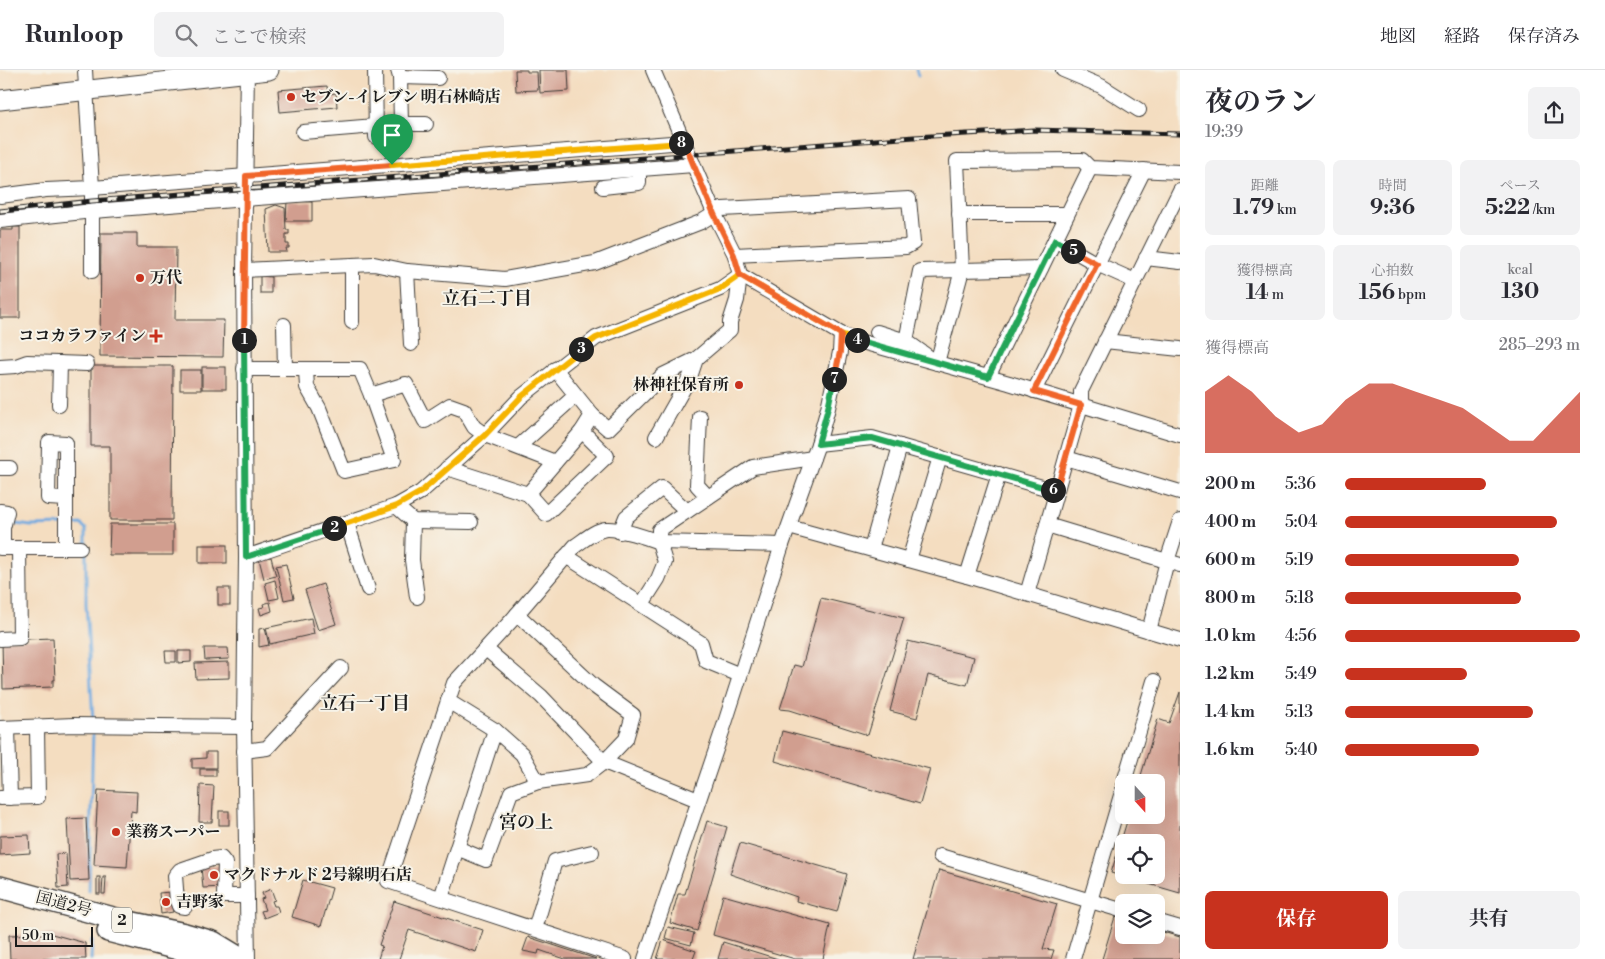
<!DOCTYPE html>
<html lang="ja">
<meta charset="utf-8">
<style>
:root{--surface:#fff;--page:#f2f2f3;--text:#2b2b33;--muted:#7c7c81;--line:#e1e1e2;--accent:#c8321e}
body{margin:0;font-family:"Libre Bodoni","Noto Serif JP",serif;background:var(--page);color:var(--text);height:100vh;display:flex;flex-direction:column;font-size:19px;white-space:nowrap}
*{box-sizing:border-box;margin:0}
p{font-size:16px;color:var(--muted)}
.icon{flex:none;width:28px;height:28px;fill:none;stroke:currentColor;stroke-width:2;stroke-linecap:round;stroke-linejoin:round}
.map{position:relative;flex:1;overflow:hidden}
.drawer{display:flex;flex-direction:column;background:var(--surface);width:425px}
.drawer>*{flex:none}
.needle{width:32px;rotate:159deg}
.controls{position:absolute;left:1115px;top:704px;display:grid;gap:10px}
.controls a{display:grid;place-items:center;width:50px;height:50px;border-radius:8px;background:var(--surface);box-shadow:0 5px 20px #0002;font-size:25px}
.scale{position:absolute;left:15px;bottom:12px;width:78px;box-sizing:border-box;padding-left:5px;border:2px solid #1c1c1c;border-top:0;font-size:14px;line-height:18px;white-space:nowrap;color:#1c1c1c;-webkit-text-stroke:4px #f7f3e8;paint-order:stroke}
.pin{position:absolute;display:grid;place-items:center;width:42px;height:42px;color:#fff;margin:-51px -21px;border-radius:50% 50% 50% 0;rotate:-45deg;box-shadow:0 0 5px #0007}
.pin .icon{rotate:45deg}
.km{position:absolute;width:25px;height:25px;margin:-12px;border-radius:50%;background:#222;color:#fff;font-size:14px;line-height:25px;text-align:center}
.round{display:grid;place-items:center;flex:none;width:52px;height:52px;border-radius:8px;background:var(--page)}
.head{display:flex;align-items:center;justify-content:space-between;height:85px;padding:0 25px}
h1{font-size:28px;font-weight:700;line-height:38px}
.figures{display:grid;grid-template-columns:repeat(3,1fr);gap:8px;height:85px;padding:5px 25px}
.figures div{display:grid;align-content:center;border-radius:8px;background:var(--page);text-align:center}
.figures b{font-size:21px;font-weight:700}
.figures small{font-size:14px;font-weight:400}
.figures p{font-size:14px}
.chart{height:140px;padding:10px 25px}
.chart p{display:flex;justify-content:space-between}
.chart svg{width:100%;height:90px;margin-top:5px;fill:var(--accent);opacity:.7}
.button{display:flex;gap:10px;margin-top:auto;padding:10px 25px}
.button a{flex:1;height:58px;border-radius:8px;background:var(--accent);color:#fff;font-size:20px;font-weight:700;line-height:58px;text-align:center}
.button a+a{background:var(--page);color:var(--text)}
ul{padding:0 25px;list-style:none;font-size:16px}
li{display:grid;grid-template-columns:80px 60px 1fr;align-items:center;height:38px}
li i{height:12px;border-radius:6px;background:var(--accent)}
header{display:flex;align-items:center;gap:30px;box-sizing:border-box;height:70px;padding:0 25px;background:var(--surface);border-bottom:1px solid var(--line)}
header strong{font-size:24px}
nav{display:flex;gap:28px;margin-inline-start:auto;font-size:18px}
.search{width:350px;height:45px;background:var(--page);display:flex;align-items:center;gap:12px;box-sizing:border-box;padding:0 18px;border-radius:8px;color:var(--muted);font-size:19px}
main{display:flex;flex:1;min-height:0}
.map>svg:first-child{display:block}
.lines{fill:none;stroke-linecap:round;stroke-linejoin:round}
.stream{stroke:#70aae0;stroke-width:3}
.building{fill:#d19e8f;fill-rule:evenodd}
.minor-casing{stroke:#3c3935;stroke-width:16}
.major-casing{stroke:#3c3935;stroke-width:21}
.highway-casing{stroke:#3c3935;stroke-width:24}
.minor{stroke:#fff;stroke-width:14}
.major{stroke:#fff;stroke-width:19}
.highway{stroke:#fff;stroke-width:21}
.rail-casing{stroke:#1c1c1c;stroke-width:5}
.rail{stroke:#f7f3e8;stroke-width:3;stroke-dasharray:9;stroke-linecap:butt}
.split-1-casing{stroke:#fff;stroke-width:10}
.split-2-casing{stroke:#fff;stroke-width:10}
.split-3-casing{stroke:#fff;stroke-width:10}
.split-4-casing{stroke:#fff;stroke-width:10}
.split-5-casing{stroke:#fff;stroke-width:10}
.split-6-casing{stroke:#fff;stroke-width:10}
.split-7-casing{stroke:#fff;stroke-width:10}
.split-8-casing{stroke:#fff;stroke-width:10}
.split-9-casing{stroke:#fff;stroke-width:10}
.split-1{stroke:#f0652b;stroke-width:6}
.split-2{stroke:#22a559;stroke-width:6}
.split-3{stroke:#f5b400;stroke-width:6}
.split-4{stroke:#f5b400;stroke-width:6}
.split-5{stroke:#22a559;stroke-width:6}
.split-6{stroke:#f0652b;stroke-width:6}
.split-7{stroke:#22a559;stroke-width:6}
.split-8{stroke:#f0652b;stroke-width:6}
.split-9{stroke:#f5b400;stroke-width:6}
.poi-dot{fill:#c8321e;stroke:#f7f3e8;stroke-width:2}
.labels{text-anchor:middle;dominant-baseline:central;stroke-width:4;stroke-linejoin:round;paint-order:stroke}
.shield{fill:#f7f3e8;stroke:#5e5c59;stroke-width:1}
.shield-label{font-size:15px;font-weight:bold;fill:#1c1c1c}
.poi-label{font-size:16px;font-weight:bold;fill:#1c1c1c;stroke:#f7f3e8;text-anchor:start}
.street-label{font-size:16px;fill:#1c1c1c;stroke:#f7f3e8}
.neighbourhood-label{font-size:18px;font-weight:bold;fill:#1c1c1c;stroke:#f7f3e8}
</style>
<header>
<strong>Runloop</strong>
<div class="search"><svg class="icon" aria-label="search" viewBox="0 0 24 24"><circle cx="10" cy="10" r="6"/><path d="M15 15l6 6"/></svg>ここで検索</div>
<nav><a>地図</a><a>経路</a><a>保存済み</a></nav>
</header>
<main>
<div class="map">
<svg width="1180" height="889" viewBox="0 0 1180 889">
<rect width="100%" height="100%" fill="#f7f3e8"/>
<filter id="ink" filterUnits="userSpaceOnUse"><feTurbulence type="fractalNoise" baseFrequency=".02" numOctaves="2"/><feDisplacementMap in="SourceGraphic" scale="10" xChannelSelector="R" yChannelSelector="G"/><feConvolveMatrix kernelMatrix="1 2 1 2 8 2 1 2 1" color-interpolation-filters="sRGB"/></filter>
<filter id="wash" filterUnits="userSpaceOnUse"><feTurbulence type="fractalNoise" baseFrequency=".0096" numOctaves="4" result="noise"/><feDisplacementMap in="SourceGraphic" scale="20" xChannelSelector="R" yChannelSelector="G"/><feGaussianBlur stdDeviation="1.12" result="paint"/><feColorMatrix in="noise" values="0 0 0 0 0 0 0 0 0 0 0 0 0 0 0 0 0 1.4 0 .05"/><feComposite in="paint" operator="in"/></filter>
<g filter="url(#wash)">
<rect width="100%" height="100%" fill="#f4ddc0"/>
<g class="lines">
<g class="stream">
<polyline points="916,0 918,5"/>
<polyline points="9,453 31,456 62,455"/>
<polyline points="71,455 81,454 86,459 86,534 93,650"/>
<polyline points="89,821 93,659"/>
<polyline points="91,889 92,870"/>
</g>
</g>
<g id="blocks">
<g class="building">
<polygon points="515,0 527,0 527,2 537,2 538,20 516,21"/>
<polygon points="539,0 568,0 569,21 540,23"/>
<polygon points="327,16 328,24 336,23 337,37 280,42 278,20"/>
<polygon points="287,131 312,132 312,151 286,151"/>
<polygon points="276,135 285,138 286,160 289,160 289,164 286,164 286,174 289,174 289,178 286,178 287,182 268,182 266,139"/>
<polygon points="13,157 20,157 20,248 0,248 0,160 13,160"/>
<polygon points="101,163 137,163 137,177 176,177 175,250 224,250 223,287 100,286"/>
<polygon points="260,206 271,207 271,223 260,223"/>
<polygon points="91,296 173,296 172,450 110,450 110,376 91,376"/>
<rect x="202" y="297" width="24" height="22"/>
<rect x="180" y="300" width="21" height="20"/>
<polygon points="110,454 173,454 173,485 109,485"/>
<rect x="199" y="475" width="28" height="18"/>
<polygon points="271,487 276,506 264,509 259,489"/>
<polygon points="286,494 294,528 284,530 276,496"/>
<polygon points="275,510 279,528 269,530 265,513"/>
<polygon points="323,514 336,554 318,560 305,520"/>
<rect x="218" y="518" width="12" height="17"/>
<polygon points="821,528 904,548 868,665 790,640 780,639 794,595 802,597"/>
<polygon points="270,532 272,541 261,545 259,538 264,537 263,534"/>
<polygon points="311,548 314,564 270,574 266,558"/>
<polygon points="265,558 269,575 259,577 259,559"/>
<polygon points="53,568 55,610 53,610 53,617 3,619 2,570"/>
<polygon points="908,571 974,587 967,615 928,605 917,648 890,641"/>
<polygon points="204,578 228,578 229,589 205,590"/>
<polygon points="165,581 176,581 176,592 166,592"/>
<polygon points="178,581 191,581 191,592 178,593"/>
<polygon points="229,592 229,608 196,609 195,593"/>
<path d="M1180,622V823L1111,803L1129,745H1156V712H1139L1158,649L1169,653ZM1124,772H1156V805H1124Z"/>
<polygon points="782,661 930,699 920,734 775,691"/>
<polygon points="206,682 216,682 216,698 192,698 192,689 206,688"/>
<rect x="200" y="699" width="16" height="7"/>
<polygon points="200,715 214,716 212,752 199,752"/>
<polygon points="98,720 137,722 136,742 131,741 127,797 94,795"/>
<rect x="219" y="741" width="10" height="14"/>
<polygon points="86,748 89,810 70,811 67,749"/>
<polygon points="707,751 727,757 697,861 670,853 678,824 685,824"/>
<polygon points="29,765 30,783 0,785 0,766"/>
<polygon points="740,773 847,804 837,842 796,831 797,827 730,804"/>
<polygon points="66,783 68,817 58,818 56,784"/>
<polygon points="221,795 223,817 203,818 201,796"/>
<polygon points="939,800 1057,834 1043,879 1054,880 1051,889 913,889"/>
<rect x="97" y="807" width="3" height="17"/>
<polygon points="103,807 106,807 105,824 102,824"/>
<polygon points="303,810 332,818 321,856 292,847"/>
<polygon points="271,819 275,830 272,831 274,836 277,836 279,842 264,848 261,841 265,840 261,829 264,828 262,823"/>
<polygon points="170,822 173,842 161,844 159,823"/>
<polygon points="723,825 830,855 823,889 795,889 713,865"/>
<polygon points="394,831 483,860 476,882 409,860 399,889 378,889 382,876 379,875"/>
<polygon points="1115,847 1124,850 1124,865 1156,865 1156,860 1180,867 1180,889 1102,889"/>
<polygon points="668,857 694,863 691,875 665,868"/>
<polygon points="52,864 85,873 86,889 10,889 9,865"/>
<polygon points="528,867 596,889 565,889 539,880 538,884 523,881"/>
<polygon points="663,870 696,881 693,889 657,889"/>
<polygon points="723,872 778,889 718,889"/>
</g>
</g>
</g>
<g filter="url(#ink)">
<use href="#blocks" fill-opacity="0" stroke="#3c3935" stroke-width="1"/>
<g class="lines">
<defs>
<g id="minor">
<polyline points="85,0 92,118 92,201"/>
<polyline points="247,0 244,200 246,487 244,657 248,889"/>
<polyline points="375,0 376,67"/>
<polyline points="398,0 400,7 401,54 426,54"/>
<polyline points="653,0 714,143 735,185 740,205 737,230 730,252 730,260 696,289 690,307 656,367"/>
<polyline points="1063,0 1101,16 1139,40"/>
<polyline points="400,7 438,8"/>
<polyline points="303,62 375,56"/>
<polyline points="603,117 639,113 639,99"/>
<polyline points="1180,120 1081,321 1081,335 1047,455 1180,495"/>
<polyline points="0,126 46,120 92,118 684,72"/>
<polyline points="959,144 1067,144"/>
<polyline points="0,151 93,141 246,129 694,95"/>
<polyline points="1055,170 1097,194 1135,211"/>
<polyline points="1146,188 1180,192"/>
<polyline points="244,200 374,194 407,201 505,209 595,193 701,152 722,139 909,129 913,173 906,177 735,185"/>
<polyline points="407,201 411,274"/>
<polyline points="740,205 841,264 862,272 1009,313 1180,365"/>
<polyline points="352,252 352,196"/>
<polyline points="284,255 285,299"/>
<polyline points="877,262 906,271 937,293 962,200 957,91 1082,90 1090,98 1180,102"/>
<polyline points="906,271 920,201 1041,198"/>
<polyline points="1105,271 1180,279"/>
<polyline points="0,297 16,296 27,292 87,294"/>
<polyline points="244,299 360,299 371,325 406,314 425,351 450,335 464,340 474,357 485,365 555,392"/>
<polyline points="306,300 307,317 319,338 344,401 394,390 371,325"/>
<polyline points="988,307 1090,98"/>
<polyline points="1034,321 1144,100"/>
<polyline points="59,335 60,293"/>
<polyline points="592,345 608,359 663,305 696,289"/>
<polyline points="700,347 697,415 708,427"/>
<polyline points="818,374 872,368 1056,421"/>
<polyline points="518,377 575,326"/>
<polyline points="1066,388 1180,422"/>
<polyline points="0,398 10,398"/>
<polyline points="447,398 528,424 582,361 592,345 555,299"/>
<polyline points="528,424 546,444 607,386 582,361"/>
<polyline points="396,436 413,451 471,452"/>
<polyline points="0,441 7,442 3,458 3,478"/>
<polyline points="413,451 412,490 417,527"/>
<polyline points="347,453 368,519"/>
<polyline points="789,457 967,506 1180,570"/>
<polyline points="620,462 626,447 662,418 687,441"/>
<polyline points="0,478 80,478"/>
<polyline points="66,478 66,373 49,372 48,428 66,429"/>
<polyline points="871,479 900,376"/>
<polyline points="566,486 701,573 706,591 740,605"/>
<polyline points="246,487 396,436 421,422 485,365 521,327 596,268 720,219 740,205"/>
<polyline points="909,490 940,387"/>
<polyline points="967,506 999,404"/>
<polyline points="1027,524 1047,455"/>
<polyline points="642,534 658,509 665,492 659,472 659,460 753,397 813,388"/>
<polyline points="1149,561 1167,491 1180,451"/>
<polyline points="0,569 20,568 19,478"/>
<polyline points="486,579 541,626 604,692 698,730"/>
<polyline points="448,631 495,660 522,684 538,712"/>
<polyline points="0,658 74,655 244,657"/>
<polyline points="8,658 10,728"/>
<polyline points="244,681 267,678 341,598"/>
<polyline points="1124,712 1154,611"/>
<polyline points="0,728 38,727 37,657"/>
<polyline points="457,778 486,790 511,722 538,712 587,705 604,692 626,669 633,645 594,616 517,544"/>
<polyline points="940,786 1124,841"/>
<polyline points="441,828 495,660"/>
<polyline points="185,837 179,836 177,831 175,806 180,800 212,789 221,788 225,793 224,826 247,826"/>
<polyline points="1156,851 1180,858"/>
<polyline points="535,859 555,791 592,782"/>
<path d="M625,889L388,811L454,613L512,550L575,476C584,470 595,460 606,459C618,458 648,468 659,472L782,475"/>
<polyline points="645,889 725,653 782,475 818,374 828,338 840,282 841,264"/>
<polyline points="1073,889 1124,715"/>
</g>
<polyline id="major" points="0,30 269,0"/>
<g id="highway">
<polyline points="0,817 124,851 185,864 213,872 241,889"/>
<polyline points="108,861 217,889"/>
</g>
</defs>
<use href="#minor" class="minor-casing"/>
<use href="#major" class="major-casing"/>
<use href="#highway" class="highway-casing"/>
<use href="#minor" class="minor"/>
<use href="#major" class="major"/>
<use href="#highway" class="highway"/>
<defs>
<polyline id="rail" points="0,141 92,131 914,67 1035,60 1180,64"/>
</defs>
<use href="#rail" class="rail-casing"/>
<use href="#rail" class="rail"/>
</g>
</g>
<g class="lines" filter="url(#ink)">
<defs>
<polyline id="split-1" points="244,270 246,106 392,95"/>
<polyline id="split-2" points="244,270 246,487 334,458"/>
<polyline id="split-3" points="334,458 396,436 421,422 485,365 521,327 581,279"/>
<polyline id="split-4" points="581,279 596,268 720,219 740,205 841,264 857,270"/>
<polyline id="split-5" points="857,270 988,307 1055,170 1073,181"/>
<polyline id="split-6" points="1053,420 1056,421 1081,335 1034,321 1097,194 1073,181"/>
<polyline id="split-7" points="834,309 828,338 818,374 872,368 1053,420"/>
<polyline id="split-8" points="681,73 684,72 714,144 734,185 740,205 841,264 840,282 834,309"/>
<polyline id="split-9" points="392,95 681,73"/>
</defs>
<use href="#split-1" class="split-1-casing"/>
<use href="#split-2" class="split-2-casing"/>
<use href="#split-3" class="split-3-casing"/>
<use href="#split-4" class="split-4-casing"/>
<use href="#split-5" class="split-5-casing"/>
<use href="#split-6" class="split-6-casing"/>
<use href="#split-7" class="split-7-casing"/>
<use href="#split-8" class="split-8-casing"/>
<use href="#split-9" class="split-9-casing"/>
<use href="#split-1" class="split-1"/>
<use href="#split-2" class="split-2"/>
<use href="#split-3" class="split-3"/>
<use href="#split-4" class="split-4"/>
<use href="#split-5" class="split-5"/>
<use href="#split-6" class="split-6"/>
<use href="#split-7" class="split-7"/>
<use href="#split-8" class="split-8"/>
<use href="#split-9" class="split-9"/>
</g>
<g class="poi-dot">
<circle cx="291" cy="27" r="5"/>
<circle cx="140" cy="208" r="5"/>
<path d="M153.5 258.5h5v5h5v5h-5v5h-5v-5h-5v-5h5z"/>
<circle cx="739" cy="315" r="5"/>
<circle cx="116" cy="762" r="5"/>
<circle cx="214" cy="805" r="5"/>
<circle cx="166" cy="832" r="5"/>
</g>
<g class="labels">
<rect class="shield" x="112" y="837.5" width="20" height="25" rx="4"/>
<g class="shield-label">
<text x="122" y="850">2</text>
</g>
<g class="poi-label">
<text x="301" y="27">セブン-イレブン 明石林崎店</text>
<text x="150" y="208">万代</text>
<text x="146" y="266" text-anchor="end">ココカラファイン</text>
<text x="729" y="315" text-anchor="end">林神社保育所</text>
<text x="126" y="762">業務スーパー</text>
<text x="224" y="805">マクドナルド 2号線明石店</text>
<text x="176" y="832">吉野家</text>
</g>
<g class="street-label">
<text transform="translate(64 834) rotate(15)">国道2号</text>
</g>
<g class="neighbourhood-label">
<text x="487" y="228">立石二丁目</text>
<text x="365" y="633">立石一丁目</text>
<text x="526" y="752">宮の上</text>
</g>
</g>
</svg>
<div class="controls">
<a><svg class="needle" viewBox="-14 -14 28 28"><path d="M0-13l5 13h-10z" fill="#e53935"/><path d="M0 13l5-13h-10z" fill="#7c7c81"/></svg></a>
<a><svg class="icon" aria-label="locate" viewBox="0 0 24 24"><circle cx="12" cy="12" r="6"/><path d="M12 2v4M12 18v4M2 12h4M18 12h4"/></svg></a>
<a><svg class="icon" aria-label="layers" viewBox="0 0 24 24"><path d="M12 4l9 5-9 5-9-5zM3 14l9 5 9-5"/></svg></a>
</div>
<div class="scale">50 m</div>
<div class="pin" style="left:392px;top:95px;background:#1e9e55"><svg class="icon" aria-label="arrive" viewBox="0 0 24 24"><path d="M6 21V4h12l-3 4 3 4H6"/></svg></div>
<b class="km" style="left:244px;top:270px">1</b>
<b class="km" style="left:334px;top:458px">2</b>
<b class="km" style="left:581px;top:279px">3</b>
<b class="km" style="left:857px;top:270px">4</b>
<b class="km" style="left:1073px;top:181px">5</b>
<b class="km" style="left:1053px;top:420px">6</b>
<b class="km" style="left:834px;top:309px">7</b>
<b class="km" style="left:681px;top:73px">8</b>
</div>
<section class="drawer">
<div class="head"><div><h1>夜のラン</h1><p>19:39</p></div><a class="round"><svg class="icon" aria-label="share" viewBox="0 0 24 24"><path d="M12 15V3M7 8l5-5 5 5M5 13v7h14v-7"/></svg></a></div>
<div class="figures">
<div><p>距離</p><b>1.79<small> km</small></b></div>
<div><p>時間</p><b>9:36</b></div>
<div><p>ペース</p><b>5:22<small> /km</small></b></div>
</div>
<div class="figures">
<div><p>獲得標高</p><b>14<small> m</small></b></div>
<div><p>心拍数</p><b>156<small> bpm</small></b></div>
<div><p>kcal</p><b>130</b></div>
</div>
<div class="chart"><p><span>獲得標高</span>285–293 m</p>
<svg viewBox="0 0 160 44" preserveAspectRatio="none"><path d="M0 44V14L10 6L20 14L30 26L40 34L50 30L60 18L70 10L80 10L90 14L100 18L110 22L120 30L130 38L140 38L150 26L160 14V44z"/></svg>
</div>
<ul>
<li><b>200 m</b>5:36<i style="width:60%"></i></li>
<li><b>400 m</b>5:04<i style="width:90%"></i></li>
<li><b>600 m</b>5:19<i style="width:74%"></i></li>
<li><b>800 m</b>5:18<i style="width:75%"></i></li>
<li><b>1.0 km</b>4:56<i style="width:100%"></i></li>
<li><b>1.2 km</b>5:49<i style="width:52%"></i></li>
<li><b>1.4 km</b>5:13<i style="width:80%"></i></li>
<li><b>1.6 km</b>5:40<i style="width:57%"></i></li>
</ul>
<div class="button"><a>保存</a><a>共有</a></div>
</section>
</main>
